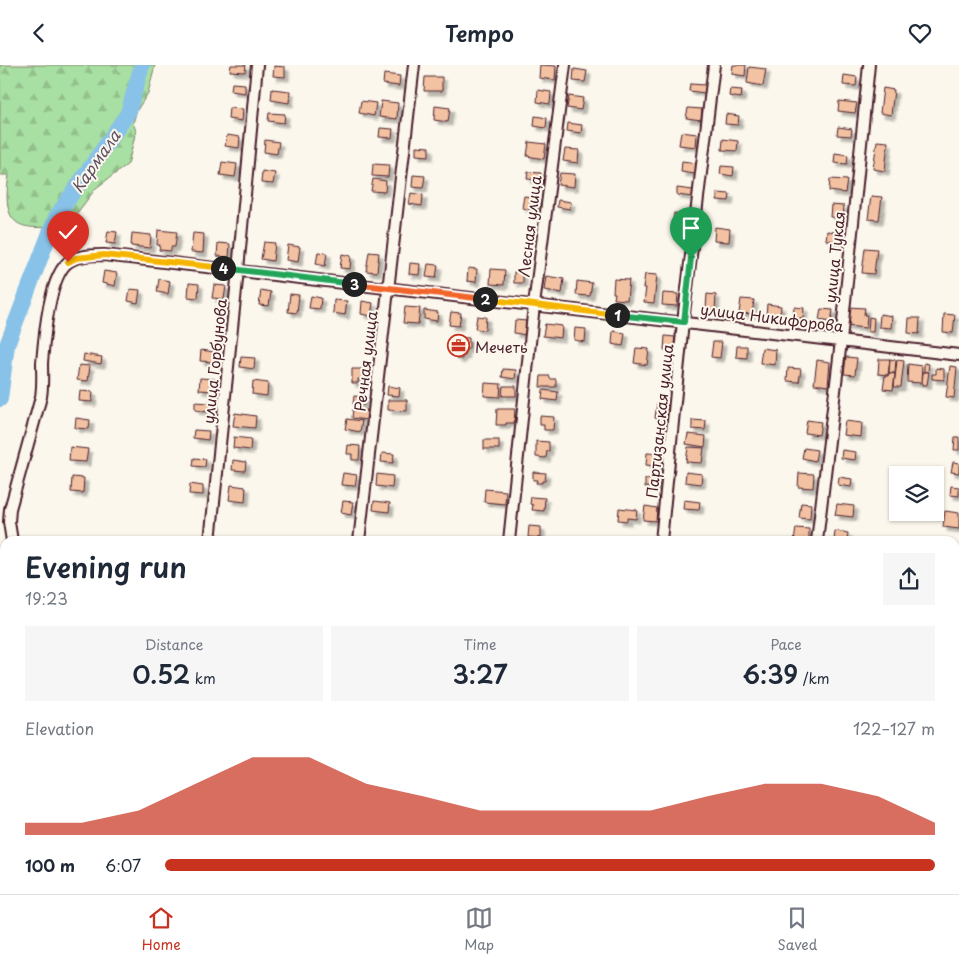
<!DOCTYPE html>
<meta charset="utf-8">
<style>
:root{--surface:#fff;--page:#f6f6f7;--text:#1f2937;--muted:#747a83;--line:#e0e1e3;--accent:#c8321e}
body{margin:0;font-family:"Playpen Sans",sans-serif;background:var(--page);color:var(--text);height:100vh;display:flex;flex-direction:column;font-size:19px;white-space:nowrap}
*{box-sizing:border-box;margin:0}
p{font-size:16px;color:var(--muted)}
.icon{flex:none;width:28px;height:28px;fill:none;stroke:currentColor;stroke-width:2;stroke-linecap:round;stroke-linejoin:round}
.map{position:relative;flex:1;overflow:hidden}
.drawer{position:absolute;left:0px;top:471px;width:960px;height:359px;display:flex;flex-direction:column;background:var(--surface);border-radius:15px 15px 0 0;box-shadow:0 1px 4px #0004}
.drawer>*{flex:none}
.tools{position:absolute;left:889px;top:401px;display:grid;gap:10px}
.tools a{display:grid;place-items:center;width:55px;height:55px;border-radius:0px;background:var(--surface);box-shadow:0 1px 4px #0004;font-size:25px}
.pin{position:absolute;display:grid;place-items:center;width:42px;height:42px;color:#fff;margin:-51px -21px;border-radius:50% 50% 50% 0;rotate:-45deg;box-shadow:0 0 5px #0007}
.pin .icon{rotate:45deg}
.km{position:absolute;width:25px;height:25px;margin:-12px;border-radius:50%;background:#222;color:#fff;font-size:14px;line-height:25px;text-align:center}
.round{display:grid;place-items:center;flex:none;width:52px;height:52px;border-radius:0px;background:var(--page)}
.headline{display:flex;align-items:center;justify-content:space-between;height:85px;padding:0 25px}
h1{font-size:28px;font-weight:600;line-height:38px}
.stats{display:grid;grid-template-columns:repeat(3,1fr);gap:8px;height:85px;padding:5px 25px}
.stats div{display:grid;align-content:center;border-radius:0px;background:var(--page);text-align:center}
.stats b{font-size:25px;font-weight:600}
.stats small{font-size:14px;font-weight:400}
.stats p{font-size:14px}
.chart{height:140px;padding:10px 25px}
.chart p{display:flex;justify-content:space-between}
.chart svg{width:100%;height:90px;margin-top:5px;fill:var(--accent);opacity:.7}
ul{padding:0 25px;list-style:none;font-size:16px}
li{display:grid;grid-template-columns:80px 60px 1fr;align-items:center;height:38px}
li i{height:12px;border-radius:6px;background:var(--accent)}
header{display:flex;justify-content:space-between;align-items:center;height:65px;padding:0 25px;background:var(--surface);font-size:22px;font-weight:600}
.menu{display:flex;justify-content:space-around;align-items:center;height:70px;border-top:1px solid var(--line);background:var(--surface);font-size:14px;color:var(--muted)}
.menu a{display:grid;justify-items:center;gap:2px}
.menu .selected{color:var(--accent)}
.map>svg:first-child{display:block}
.industrial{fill:url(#industrial-grid)}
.forest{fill:url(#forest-firs);stroke:#797f66}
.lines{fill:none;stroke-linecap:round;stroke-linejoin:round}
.river{stroke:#89c2e8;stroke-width:16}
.building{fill:#f2c2a2;stroke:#4a1f2b;filter:url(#shadow)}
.minor-casing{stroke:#4a1f2b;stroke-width:14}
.major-casing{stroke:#4a1f2b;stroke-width:16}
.minor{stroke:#fbf7ec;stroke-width:10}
.major{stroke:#fedbac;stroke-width:12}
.split-1-casing{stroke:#fff;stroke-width:10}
.split-2-casing{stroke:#fff;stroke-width:10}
.split-3-casing{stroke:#fff;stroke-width:10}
.split-4-casing{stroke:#fff;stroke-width:10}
.split-5-casing{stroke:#fff;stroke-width:10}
.split-1{stroke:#22a559;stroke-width:6}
.split-2{stroke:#f5b400;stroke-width:6}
.split-3{stroke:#f0652b;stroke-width:6}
.split-4{stroke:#22a559;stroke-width:6}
.split-5{stroke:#f5b400;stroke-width:6}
.labels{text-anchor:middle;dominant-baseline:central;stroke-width:4;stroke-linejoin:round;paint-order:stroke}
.street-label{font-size:15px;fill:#4a1f2b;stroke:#fbf7ec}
.poi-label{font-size:15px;fill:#4a1f2b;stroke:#fbf7ec;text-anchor:start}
.water-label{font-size:16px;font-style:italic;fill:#5d5064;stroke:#fbf7ec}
</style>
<header><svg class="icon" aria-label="back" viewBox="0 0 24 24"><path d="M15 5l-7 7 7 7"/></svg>Tempo<svg class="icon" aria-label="heart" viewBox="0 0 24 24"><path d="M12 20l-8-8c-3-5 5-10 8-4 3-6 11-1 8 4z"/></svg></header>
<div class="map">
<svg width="959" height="829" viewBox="0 0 959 829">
<defs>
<pattern id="industrial-grid" width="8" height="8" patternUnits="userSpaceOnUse" patternTransform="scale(1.25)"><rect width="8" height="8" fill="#f8e7d6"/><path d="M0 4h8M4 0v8" fill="none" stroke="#d6c6b8"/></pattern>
<pattern id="forest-firs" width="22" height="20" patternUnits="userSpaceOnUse" patternTransform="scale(1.25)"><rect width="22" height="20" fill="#a8dfa2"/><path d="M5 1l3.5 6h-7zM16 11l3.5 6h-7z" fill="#92bf8c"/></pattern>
<filter id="shadow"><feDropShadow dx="4" dy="4" stdDeviation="1" flood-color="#0004"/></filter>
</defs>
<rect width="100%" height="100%" fill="#fbf7ec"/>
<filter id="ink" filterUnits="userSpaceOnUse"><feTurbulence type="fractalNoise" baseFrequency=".02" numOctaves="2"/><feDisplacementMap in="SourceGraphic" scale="10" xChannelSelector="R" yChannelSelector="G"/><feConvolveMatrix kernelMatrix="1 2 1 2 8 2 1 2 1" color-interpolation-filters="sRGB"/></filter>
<g filter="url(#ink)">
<polygon class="industrial" points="633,825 914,825 913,829 633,829"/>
<path class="forest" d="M0,0H155L148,28L137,45L133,58L136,66L128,99L96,123L68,160C24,165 0,168 9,110H0Z"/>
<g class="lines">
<polyline class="river" points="0,334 7,280 56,152 128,48 142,0"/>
</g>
<g class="building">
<polygon points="231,0 246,0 245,7 230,6"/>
<polygon points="540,0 556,1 555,15 539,13"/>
<polygon points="733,0 746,0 745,11 732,9"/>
<polygon points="274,1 285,2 285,12 273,11"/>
<polygon points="749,2 766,4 763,21 747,18"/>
<polygon points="574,4 587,6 585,17 573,16"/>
<polygon points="384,9 400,11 399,21 383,19"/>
<polygon points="844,10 857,12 856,21 843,20"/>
<polygon points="425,12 442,12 442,26 424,26"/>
<polygon points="232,18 245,19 245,28 231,26"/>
<polygon points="690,19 706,20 705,28 689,26"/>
<polygon points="883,23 894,25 891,50 880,48"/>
<polygon points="272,24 290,26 289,38 271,35"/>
<polygon points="730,24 742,25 741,33 729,31"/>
<polygon points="538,25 551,27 550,39 537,37"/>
<polygon points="569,31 583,33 581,45 567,43"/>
<polygon points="361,36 376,38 374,51 359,48"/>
<polygon points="381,36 398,38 397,54 379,52"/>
<polygon points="839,36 857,38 855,48 838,46"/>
<polygon points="435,41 450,43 448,57 434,55"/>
<polygon points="229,43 243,44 242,56 228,54"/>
<polygon points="688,43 702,44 701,55 686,53"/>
<polygon points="269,48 285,49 284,58 268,56"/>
<polygon points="726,49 739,51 738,60 725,59"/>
<polygon points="535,51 547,53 546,63 534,61"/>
<polygon points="568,58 582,60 581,68 567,66"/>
<polygon points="838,62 852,64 851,71 837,70"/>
<polygon points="380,63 393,64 392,73 379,72"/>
<polygon points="681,67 697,69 696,82 679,80"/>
<polygon points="227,70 240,72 239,83 225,81"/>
<polygon points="723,74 738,76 737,86 722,85"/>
<polygon points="265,75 279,77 277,89 264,87"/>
<polygon points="877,76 888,77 885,106 873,104"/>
<polygon points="529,77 546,79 544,94 527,91"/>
<polygon points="416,81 429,82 429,91 416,90"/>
<polygon points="565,84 579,85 578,98 563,96"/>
<polygon points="835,88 848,90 847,99 834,98"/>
<polygon points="682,96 697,98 695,109 681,107"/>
<polygon points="222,97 237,99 235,112 220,110"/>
<polygon points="373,99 389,100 388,112 372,111"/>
<polygon points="721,101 734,102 733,111 720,109"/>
<polygon points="262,106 275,108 273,119 261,118"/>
<polygon points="528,107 541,108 540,115 527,114"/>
<polygon points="560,108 575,109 574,122 558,120"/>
<polygon points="413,110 425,111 423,123 412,122"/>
<polygon points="373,114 386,116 385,127 371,126"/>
<polygon points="830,114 847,115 845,128 829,126"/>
<polygon points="677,123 693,125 692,132 677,130"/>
<polygon points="411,128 423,130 422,141 409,139"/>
<polygon points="717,128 730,129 729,136 717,135"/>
<polygon points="524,131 538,133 537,145 522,143"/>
<polygon points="871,131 882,132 879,155 868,154"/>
<polygon points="558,135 571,137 570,144 557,142"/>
<polygon points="831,140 844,141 843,153 830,152"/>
<polygon points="674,148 691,150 689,161 673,158"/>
<polygon points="715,162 730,164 729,177 714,176"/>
<polygon points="158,165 177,167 175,182 171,182 171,186 159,185 160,180 157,180"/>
<polygon points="108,166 117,167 115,179 106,178"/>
<polygon points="827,166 841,168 840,177 826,175"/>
<polygon points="132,168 151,170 150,183 131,181"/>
<polygon points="193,168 204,169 203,188 191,187"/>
<polygon points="264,177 275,178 273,196 261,194"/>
<polygon points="218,178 230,179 229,192 217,191"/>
<polygon points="288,180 300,182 298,197 286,195"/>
<polygon points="865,183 877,184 874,209 862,208"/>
<polygon points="318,187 327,188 325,201 316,199"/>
<polygon points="369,187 379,188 377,207 366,206"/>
<polygon points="342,189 351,191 350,204 340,203"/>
<polygon points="410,198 420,199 419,210 409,209"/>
<polygon points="428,199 438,200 436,213 426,212"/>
<polygon points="468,203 477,204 476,217 467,216"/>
<polygon points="491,204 505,205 504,220 490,219"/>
<polygon points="104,206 117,208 115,221 102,218"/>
<rect x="514" y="207" width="9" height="11"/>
<polygon points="645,209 657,210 654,238 644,237 646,223 643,223"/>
<polygon points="546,211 564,214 562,228 544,225"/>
<polygon points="159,214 170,216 168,229 157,227"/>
<polygon points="614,214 629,215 627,235 614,234 615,228 613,228"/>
<polygon points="577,216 592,218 590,231 576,230"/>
<polygon points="189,218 199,219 198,233 188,232"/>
<polygon points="214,220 226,221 224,234 212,233"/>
<polygon points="130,224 140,225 138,238 128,236"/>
<polygon points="261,225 271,227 269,241 259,240"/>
<polygon points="663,228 678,229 677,241 662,240"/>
<polygon points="290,229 299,230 297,248 288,247"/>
<polygon points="707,229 716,230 715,246 706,244"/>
<polygon points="311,231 321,233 320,244 309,243"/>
<polygon points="741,234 754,235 752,249 739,248"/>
<polygon points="334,235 347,236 345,250 333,248"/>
<polygon points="362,236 373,238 371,251 361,249"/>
<polygon points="767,239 781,241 780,253 766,251"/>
<polygon points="405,242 420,243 418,259 403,258"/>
<polygon points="794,242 804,243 803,254 793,253"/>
<polygon points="848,242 865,243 864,250 867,250 866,263 846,261"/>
<polygon points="821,244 833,245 831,257 819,255"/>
<polygon points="424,245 438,247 437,256 424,254"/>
<polygon points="451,247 461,248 459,261 449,260"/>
<polygon points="880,249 892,251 891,263 879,262"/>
<polygon points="944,249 955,250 953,268 943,267"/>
<polygon points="477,251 486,252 485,265 475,264"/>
<polygon points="869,252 874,253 873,267 868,267"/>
<polygon points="909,253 920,253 919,269 908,268"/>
<polygon points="515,255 527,256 526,270 514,268"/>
<polygon points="545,259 562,261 561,273 543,271"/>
<polygon points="575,263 586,264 585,277 574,275"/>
<polygon points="613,266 625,268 623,281 612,279"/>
<polygon points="665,271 675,272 673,286 664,285"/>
<polygon points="452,272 469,273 469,284 466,284 465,291 462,291 462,294 457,294 458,291 454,291 455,283 452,283"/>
<polygon points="713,277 722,277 720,293 711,292"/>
<polygon points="737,281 747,281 747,293 736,292"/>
<polygon points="636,283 649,284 647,300 634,298"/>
<polygon points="762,283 776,285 775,300 760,298"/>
<polygon points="201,285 215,287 214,297 200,296"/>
<polygon points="84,289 102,292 101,299 83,296"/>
<polygon points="241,292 255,293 254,304 240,302"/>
<polygon points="846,292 857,293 855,310 844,309"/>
<polygon points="879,294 890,294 888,310 878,309"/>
<polygon points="890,294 896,295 895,308 889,308"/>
<polygon points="817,295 830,297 828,321 814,319"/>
<polygon points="897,295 904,296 901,322 894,322"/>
<polygon points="924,298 929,299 928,307 924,307"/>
<polygon points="908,299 922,301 921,318 907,317"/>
<polygon points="79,300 90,301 88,316 77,315"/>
<polygon points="950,301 957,302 954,333 946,332"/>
<polygon points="788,303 801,304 799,317 787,316"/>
<polygon points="936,303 944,304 944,315 932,314 932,309 936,309"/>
<polygon points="352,304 366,304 365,315 358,314 358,318 352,318"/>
<polygon points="503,304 516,305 515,314 502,312"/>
<polygon points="923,307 929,307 927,320 922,320"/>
<polygon points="889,308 895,309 893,325 883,324 885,311 888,311"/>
<polygon points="541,311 550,311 550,314 556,314 556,322 540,322"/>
<polygon points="200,313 215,314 214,326 199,325"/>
<polygon points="253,316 268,318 267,331 252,329"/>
<polygon points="485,318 501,319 500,332 484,331"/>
<polygon points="388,321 400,323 399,331 387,330"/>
<polygon points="503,321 516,321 516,331 502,331"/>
<polygon points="543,325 558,327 557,336 542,334"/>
<polygon points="80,326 93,327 92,337 79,336"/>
<polygon points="354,331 365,332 364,340 353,339"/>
<polygon points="388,335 407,335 407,346 388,345"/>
<polygon points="195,337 210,338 209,347 195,345"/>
<polygon points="657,338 668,340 666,354 655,353"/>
<polygon points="353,344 367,345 366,355 352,353"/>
<polygon points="497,344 515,344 514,358 506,358 506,360 496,360"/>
<polygon points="235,348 256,351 255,363 233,361"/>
<polygon points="540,351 554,352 553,365 544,365 544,360 540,360"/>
<polygon points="76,353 90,355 89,364 75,363"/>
<polygon points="347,354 362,356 360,367 345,364"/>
<polygon points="692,355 706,356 705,365 692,364"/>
<polygon points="807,355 821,357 819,370 805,368"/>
<polygon points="845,356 862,358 861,372 843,370"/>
<polygon points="194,365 209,366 208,375 193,373"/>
<polygon points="688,369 706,371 705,382 686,379"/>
<polygon points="234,372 251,374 250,385 233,383"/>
<polygon points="955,372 959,372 959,385 954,385"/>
<rect x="484" y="375" width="15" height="9"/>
<polygon points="536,376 549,377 549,386 547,386 546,393 536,392"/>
<polygon points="348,380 360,381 359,395 352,395 352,389 347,389"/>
<polygon points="70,382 88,384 86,397 69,396"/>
<polygon points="688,382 704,383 702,398 686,397"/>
<polygon points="804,383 817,385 815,396 802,393"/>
<polygon points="842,385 856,387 855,395 841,393"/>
<polygon points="382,388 394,389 393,398 381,397"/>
<polygon points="647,388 663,389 662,402 646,400"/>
<polygon points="194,393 206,394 205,402 193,401"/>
<polygon points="233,395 246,397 245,406 232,405"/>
<polygon points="953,397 959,398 959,408 951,407"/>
<polygon points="533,407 546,408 545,416 542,416 542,418 536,418 537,415 533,415"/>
<polygon points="686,407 702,409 701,419 685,417"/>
<polygon points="343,408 357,410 355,421 341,420"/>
<polygon points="799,408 814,409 813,423 798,422"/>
<polygon points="377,409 393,411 392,423 376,421"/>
<polygon points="72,412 84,413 83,428 71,427"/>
<polygon points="839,412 852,414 851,422 838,420"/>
<polygon points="645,414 659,415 658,423 645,422"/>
<polygon points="190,419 203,421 203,430 189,429"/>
<polygon points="231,420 246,422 245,437 229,435"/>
<polygon points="951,421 959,422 959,431 950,430"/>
<polygon points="485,424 506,426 505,439 484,437"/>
<polygon points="531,432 545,433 544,446 532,445 533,440 530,439"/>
<polygon points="684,435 700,437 699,445 683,444"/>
<polygon points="343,436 353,437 351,450 341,448"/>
<polygon points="374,436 390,438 389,447 373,445"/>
<polygon points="801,438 811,439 810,454 799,453"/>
<polygon points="837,439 854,441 853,452 835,450"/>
<polygon points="645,441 657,443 656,456 643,455"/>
<polygon points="619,443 637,445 636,454 627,453 627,456 618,455"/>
<polygon points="945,446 959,448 959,464 943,462"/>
<polygon points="529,461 541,462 541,473 528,472"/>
<polygon points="796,463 809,464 809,476 794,476"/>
<polygon points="835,466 848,468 847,476 834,476"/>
<polygon points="635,825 668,825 693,829 635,829"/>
<polygon points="716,825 765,825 764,829 741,829"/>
<polygon points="802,825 812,825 811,829 801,829"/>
<rect x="820" y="825" width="17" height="4"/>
<polygon points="849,825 867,825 866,829 849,829"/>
<polygon points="877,825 894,825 893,829 877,829"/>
<polygon points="903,825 914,825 913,829 903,829"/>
</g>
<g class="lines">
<defs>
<g id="minor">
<path d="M12,476L9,457L10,444L41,332C43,319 42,310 42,298C44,274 49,208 70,196C80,190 93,190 104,190L959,290"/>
<polyline points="210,476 238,205 257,0"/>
<polyline points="359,476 414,0"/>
<polyline points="509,476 534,240 565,0"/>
<polyline points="661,476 683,257 714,0"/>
<polyline points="817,476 841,276 869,0"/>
<polyline points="955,610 959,611"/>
<polyline points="924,829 925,825"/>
</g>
<g id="major">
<polyline points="955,579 959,545"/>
<polyline points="0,761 5,758"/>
</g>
</defs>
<use href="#minor" class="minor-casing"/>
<use href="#major" class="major-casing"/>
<use href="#minor" class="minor"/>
<use href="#major" class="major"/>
</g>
</g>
<g class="lines" filter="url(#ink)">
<defs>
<polyline id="split-1" points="617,250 684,257 691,193"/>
<polyline id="split-2" points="485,234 617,250"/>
<polyline id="split-3" points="354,219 485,234"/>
<polyline id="split-4" points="223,203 354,219"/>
<polyline id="split-5" points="68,197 76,193 104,190 223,203"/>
</defs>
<use href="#split-1" class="split-1-casing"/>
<use href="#split-2" class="split-2-casing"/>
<use href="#split-3" class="split-3-casing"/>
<use href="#split-4" class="split-4-casing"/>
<use href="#split-5" class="split-5-casing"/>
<use href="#split-1" class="split-1"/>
<use href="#split-2" class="split-2"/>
<use href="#split-3" class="split-3"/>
<use href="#split-4" class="split-4"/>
<use href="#split-5" class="split-5"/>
</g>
<defs>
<symbol id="office-ring" viewBox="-11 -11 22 22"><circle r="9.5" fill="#fbf7ec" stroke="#c8321e" stroke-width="1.5"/><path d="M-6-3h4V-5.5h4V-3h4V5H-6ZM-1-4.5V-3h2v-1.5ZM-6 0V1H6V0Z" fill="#c8321e"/></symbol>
</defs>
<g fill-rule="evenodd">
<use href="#office-ring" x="446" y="268" width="25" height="25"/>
</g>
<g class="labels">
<g class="street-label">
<text transform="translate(529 161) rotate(-83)">Лесная улица</text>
<text transform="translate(834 192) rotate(-84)">улица Тукая</text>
<text transform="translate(772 252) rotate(7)">улица Никифорова</text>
<text transform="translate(214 296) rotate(-84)">улица Горбунова</text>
<text transform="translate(365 296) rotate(-83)">Речная улица</text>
<text transform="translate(659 356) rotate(-84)">Партизанская улица</text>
</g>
<g class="poi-label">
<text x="475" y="281">Мечеть</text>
</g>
<g class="water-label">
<text transform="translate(95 96) rotate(-55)">Кармала</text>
</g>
</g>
</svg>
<div class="tools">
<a><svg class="icon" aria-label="layers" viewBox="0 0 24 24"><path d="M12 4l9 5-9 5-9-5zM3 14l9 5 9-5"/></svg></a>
</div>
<div class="pin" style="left:691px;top:193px;background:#1e9e55"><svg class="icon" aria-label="arrive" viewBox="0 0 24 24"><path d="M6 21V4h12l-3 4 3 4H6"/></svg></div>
<div class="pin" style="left:68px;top:197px;background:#d93025"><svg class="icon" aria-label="check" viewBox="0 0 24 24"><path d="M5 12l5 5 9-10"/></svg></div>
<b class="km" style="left:617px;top:250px">1</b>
<b class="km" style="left:485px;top:234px">2</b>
<b class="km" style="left:354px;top:219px">3</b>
<b class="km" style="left:223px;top:203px">4</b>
<section class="drawer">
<div class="headline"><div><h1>Evening run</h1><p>19:23</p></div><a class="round"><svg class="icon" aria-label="share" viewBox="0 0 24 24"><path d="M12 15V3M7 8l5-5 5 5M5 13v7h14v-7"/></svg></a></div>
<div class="stats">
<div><p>Distance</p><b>0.52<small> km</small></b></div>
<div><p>Time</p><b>3:27</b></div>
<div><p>Pace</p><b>6:39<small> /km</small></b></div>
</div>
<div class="chart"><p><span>Elevation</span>122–127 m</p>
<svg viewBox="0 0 160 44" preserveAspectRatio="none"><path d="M0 44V38L10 38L20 32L30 19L40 6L50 6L60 19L70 25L80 32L90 32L100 32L110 32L120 25L130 19L140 19L150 25L160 38V44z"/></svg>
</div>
<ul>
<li><b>100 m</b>6:07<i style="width:100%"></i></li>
</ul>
</section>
</div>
<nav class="menu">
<a class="selected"><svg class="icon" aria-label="home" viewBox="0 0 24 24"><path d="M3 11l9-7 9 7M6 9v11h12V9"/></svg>Home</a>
<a><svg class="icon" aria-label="map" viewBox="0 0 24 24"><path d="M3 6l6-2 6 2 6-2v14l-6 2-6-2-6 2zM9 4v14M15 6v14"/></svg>Map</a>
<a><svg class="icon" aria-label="saved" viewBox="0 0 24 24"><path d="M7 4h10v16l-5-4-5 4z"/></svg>Saved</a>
</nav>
